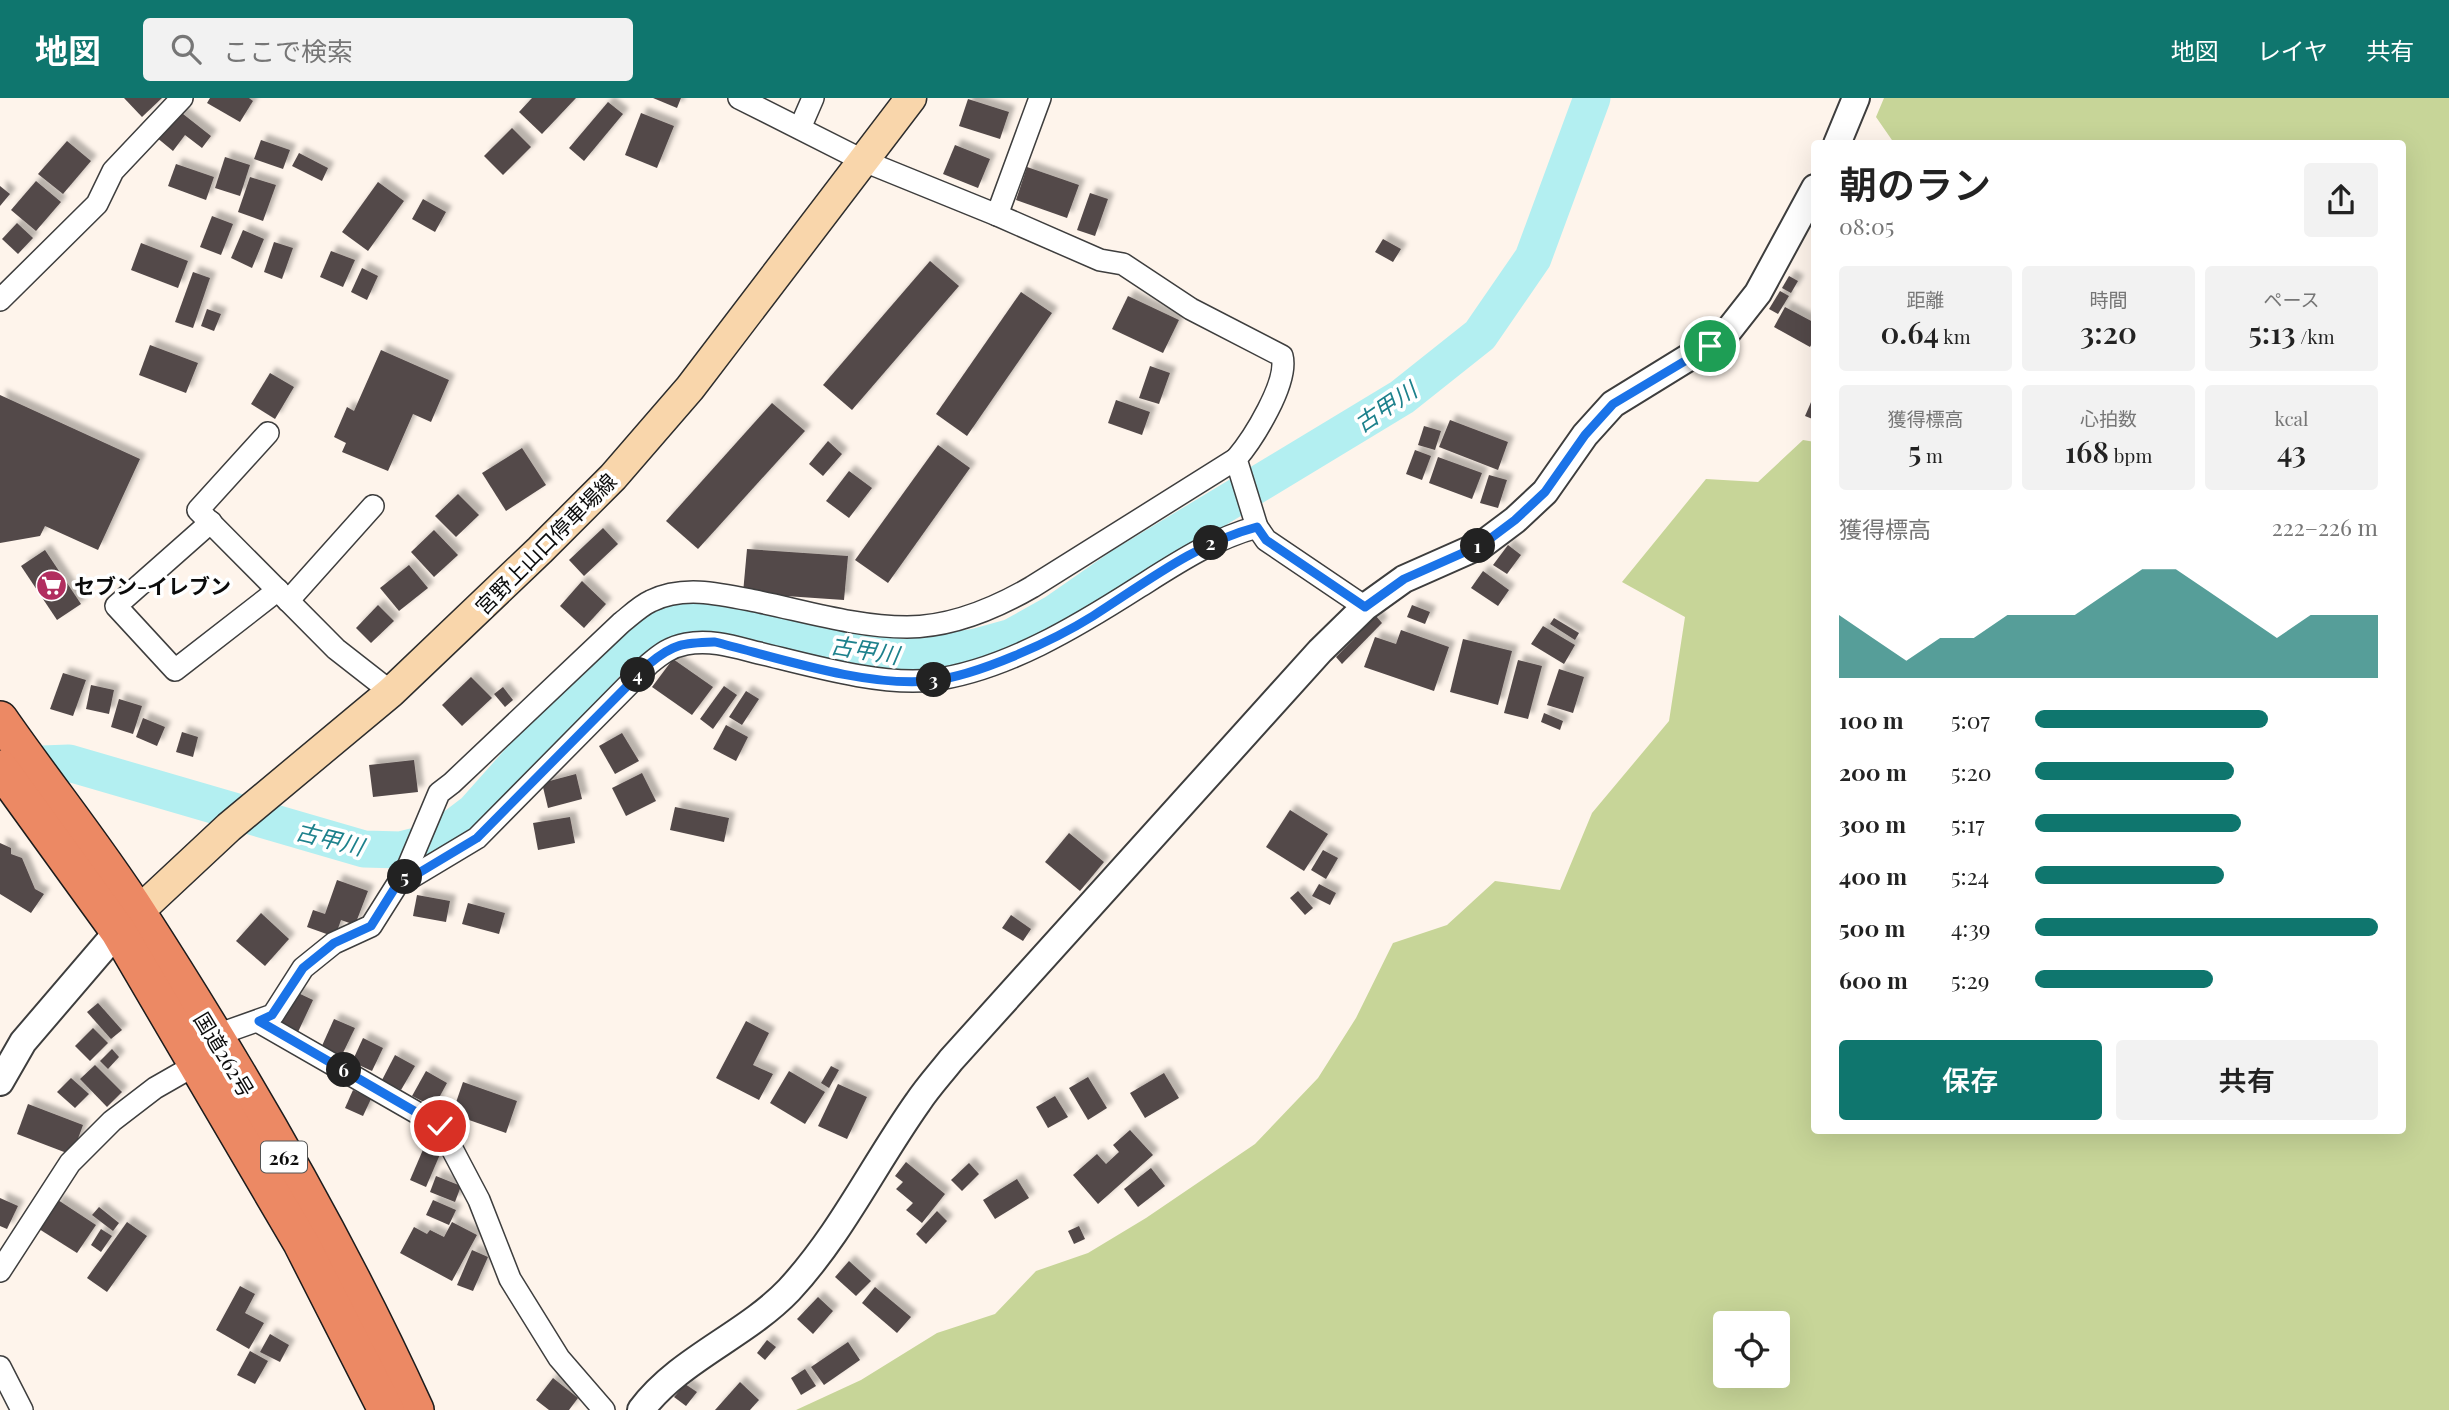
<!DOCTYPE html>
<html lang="ja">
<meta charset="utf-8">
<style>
:root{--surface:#fff;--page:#f2f2f2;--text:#222;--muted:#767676;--accent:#0f766e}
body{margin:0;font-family:"Playfair Display","Noto Sans JP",serif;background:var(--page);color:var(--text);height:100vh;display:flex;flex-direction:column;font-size:26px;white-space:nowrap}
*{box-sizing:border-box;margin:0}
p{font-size:23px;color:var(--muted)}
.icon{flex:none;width:38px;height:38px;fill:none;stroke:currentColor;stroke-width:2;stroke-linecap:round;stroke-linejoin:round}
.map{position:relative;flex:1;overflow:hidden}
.side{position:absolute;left:1811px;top:42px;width:595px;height:994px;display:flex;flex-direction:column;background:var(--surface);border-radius:7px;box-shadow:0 7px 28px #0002}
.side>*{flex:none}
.tools{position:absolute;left:1713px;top:1213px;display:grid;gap:14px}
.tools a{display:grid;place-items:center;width:77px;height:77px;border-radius:7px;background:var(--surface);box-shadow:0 7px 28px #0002;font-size:35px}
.pin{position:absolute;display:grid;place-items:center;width:60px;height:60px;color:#fff;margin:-30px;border:4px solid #fff;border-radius:50%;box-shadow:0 2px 7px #0007}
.km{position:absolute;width:35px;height:35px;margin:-18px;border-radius:50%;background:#222;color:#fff;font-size:19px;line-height:35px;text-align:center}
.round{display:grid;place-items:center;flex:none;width:74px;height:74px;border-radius:7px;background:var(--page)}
.headline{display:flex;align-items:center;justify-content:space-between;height:119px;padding:0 28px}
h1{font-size:38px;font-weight:600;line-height:52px}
.metrics{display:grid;grid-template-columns:repeat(3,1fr);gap:10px;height:119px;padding:7px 28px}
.metrics div{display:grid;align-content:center;border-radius:7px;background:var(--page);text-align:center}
.metrics b{font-size:30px;font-weight:600}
.metrics small{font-size:19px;font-weight:400}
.metrics p{font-size:19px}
.chart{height:196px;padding:14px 28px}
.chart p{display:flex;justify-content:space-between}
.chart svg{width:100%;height:126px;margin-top:7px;fill:var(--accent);opacity:.7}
.primary-button{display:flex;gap:14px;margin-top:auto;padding:14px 28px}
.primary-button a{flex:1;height:80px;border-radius:7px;background:var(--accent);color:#fff;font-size:28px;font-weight:600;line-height:80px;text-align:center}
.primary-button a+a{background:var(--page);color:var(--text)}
ul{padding:0 28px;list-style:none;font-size:23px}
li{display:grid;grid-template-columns:112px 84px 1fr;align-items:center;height:52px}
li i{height:18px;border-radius:9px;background:var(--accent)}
header{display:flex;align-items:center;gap:42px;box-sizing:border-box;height:98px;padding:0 35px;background:var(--accent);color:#fff}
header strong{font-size:33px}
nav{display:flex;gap:38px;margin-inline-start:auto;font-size:24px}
.search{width:490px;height:63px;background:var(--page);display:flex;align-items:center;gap:18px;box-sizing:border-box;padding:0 24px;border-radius:7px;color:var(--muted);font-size:26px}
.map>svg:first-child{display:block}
.forest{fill:#c7d598;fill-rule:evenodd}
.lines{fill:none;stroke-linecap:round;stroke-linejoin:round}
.river{stroke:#b3eff1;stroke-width:37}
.building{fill:#534949;filter:url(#shadow)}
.minor-casing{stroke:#3e3e3e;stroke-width:24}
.tertiary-casing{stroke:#3e3e3e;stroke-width:30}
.secondary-casing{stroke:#2d2d2d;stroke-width:33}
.trunk-casing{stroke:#1c1c1c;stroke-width:38}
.minor{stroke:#fff;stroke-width:21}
.tertiary{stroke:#fff;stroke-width:26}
.secondary{stroke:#f9d6ab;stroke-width:30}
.trunk{stroke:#ec8964;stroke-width:35}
.route-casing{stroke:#fff;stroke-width:14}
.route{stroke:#1a73e8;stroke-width:9}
.labels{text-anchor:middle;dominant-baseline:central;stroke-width:7;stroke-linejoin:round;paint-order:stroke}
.shield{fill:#fff;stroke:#545454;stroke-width:2}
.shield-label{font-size:19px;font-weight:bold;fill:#0b0b0b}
.street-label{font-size:21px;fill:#0b0b0b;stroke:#fff}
.poi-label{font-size:21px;font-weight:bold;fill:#0b0b0b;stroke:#fff;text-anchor:start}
.water-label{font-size:23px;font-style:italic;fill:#1d818c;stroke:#fff}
</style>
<header>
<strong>地図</strong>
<div class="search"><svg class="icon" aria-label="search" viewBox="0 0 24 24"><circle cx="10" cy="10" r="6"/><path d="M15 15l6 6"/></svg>ここで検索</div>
<nav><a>地図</a><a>レイヤ</a><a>共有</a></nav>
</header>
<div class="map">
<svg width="2449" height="1312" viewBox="0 0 2449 1312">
<defs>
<filter id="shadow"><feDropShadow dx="6" dy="-6" stdDeviation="2" flood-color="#0004"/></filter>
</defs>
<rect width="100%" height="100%" fill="#fef4eb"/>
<path class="forest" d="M1884,0H2449V1312H796L861,1282L937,1235L995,1216L1036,1173L1088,1155L1146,1120L1255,1046L1318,980L1356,920L1393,845L1447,827L1495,783L1560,792L1592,715L1669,623L1685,519L1622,484L1706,381L1758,384L1803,342L1815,344V1032H2403V46L1894,45L1876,19ZM1726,1225H1778V1278H1726Z"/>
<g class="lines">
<polyline class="river" points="5,669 16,667 69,665 364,751 401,752 436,743 474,714 622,548 663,526 704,523 785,536 903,560 976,549 1012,539 1055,515 1124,467 1402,299 1480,237 1533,160 1592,0"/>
</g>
<g class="building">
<polygon points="124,0 162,0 142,19"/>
<polygon points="210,0 249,0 253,3 240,24 207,5"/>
<polygon points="532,0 576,0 542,36 519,14"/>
<polygon points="653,0 681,0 677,10"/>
<polygon points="968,1 1009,14 1000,41 959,28"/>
<polygon points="608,4 623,16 584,63 569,50"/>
<polygon points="178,12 211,38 202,50 185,37 173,53 156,39"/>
<polygon points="641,15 674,28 657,70 625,57"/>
<polygon points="512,30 531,49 503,77 484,58"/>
<polygon points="261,42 290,52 283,71 254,61"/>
<polygon points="67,43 91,63 63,96 38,76"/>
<polygon points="955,47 990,61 978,90 943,76"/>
<polygon points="299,55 328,70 322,83 292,68"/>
<polygon points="225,59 250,67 240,98 215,90"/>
<polygon points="176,66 214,79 206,102 168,88"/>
<polygon points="1027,69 1079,87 1067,120 1016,102"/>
<polygon points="250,79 276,87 263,123 238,114"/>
<polygon points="36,83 61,104 36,133 11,112"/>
<polygon points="378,84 404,103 368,153 342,134"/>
<polygon points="0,88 10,96 0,108"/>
<polygon points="1090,95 1108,101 1095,138 1077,132"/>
<polygon points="423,101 446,114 435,134 412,121"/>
<polygon points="212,118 233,126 221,157 200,149"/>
<polygon points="17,125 33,140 18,156 2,141"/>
<polygon points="243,132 264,141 252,170 231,160"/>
<polygon points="1383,141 1401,151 1393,164 1375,154"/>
<polygon points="274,144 293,150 282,181 264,174"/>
<polygon points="141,145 188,163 178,190 131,172"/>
<polygon points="331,153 355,162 343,189 320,179"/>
<polygon points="930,163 959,188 852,312 823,287"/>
<polygon points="362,170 378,178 367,202 351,194"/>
<polygon points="193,174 210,180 193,230 175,224"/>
<polygon points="1789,178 1798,183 1791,195 1782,190"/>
<polygon points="1780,193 1789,198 1778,216 1769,211"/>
<polygon points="1021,194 1052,215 967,338 936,316"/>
<polygon points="1128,198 1179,222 1163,255 1112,231"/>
<polygon points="1785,209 1815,225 1815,240 1810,249 1774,229"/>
<polygon points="207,211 221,216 214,233 201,228"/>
<polygon points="150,247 198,265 186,295 139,277"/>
<polygon points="381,252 449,282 431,324 413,316 388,373 342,354 346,345 334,339 347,309 354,313"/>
<polygon points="1150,268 1170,275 1159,306 1139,300"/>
<polygon points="270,275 294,289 275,321 251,306"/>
<polygon points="1815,295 1815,322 1805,318"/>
<polygon points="0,297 140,361 98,452 45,428 40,438 0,445"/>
<polygon points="1116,302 1150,314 1142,337 1108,325"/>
<polygon points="772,305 805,333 698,451 666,423"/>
<polygon points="1450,322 1508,344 1498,372 1439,349"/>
<polygon points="1424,328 1441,333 1435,352 1418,347"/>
<polygon points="828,343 842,356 823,378 809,366"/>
<polygon points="938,347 970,370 888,485 855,462"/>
<polygon points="522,350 546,387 506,413 482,375"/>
<polygon points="1415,352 1431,358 1422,382 1406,376"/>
<polygon points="1438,359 1482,375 1472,401 1429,385"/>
<polygon points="849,373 872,390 849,420 826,403"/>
<polygon points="1489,377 1507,382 1498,410 1480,405"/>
<polygon points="458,396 479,417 456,439 435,418"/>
<polygon points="603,430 618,446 584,478 569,462"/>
<polygon points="434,432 458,457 434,479 411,454"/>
<polygon points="1508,447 1521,457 1507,476 1493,467"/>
<polygon points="747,451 848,458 844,502 743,495"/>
<polygon points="45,452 81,506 57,522 21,468"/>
<polygon points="409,467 428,490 399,513 380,490"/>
<polygon points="1483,473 1509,492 1498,508 1471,490"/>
<polygon points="582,483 606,506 584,530 560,508"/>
<polygon points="378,507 394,523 371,545 356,530"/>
<polygon points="1412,507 1430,514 1425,526 1407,519"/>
<polygon points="1376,518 1382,525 1342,566 1336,559"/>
<polygon points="1554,520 1579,535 1575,542 1550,526"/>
<polygon points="1543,528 1575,547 1564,566 1531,546"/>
<polygon points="1401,532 1449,549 1434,593 1364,569 1375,539 1396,546"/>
<polygon points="1463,541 1512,553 1498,607 1450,594"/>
<polygon points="673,561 713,589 692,617 652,589"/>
<polygon points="1518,562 1542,568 1528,621 1504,615"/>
<polygon points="1559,571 1584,579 1573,615 1547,607"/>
<polygon points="63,575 86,582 73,618 50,611"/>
<polygon points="471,579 492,600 462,628 442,607"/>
<polygon points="91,587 114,592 109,616 86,611"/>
<polygon points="724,588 737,597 713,631 700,621"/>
<polygon points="503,589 513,602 505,609 494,596"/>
<polygon points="746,593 759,601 742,627 729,619"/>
<polygon points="119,601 142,608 133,636 111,629"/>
<polygon points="1544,615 1563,623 1560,632 1541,624"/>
<polygon points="143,620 165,629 157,648 136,639"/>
<polygon points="726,627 748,639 736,663 713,651"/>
<polygon points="182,634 198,639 193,659 176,654"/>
<polygon points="622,635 639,663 615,676 599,648"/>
<polygon points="414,662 418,694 373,699 369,667"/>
<polygon points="642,675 656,703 626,718 612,690"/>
<polygon points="576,676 582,701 548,710 542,685"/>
<polygon points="675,709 729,720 724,744 670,732"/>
<polygon points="1290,712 1328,736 1304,773 1266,749"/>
<polygon points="570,719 575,745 538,752 533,725"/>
<polygon points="1069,735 1104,764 1080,793 1045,764"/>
<polygon points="0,745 11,750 11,756 22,760 35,791 44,796 31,815 0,796"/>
<polygon points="1323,752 1338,760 1326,781 1311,772"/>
<polygon points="337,782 368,793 355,827 341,822 335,839 307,829 313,812 325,816"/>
<polygon points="1319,786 1336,795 1330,807 1312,798"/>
<polygon points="1298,793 1313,810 1305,817 1290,800"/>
<polygon points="417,797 450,803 446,824 413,818"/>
<polygon points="468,805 505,815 499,836 462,826"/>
<polygon points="261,815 289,841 265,868 236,843"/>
<polygon points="1011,817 1031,831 1023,843 1002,830"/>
<polygon points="296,894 313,902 298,934 281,926"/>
<polygon points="98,905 122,932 111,941 87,914"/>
<polygon points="334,921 355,930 341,959 321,950"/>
<polygon points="746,923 769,935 753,967 773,976 759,1002 716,980"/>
<polygon points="93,930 108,945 90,963 75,948"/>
<polygon points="363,940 383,950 372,973 352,964"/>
<polygon points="112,951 119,959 108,971 100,963"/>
<polygon points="395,957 415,968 401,992 382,982"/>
<polygon points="95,967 122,994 107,1009 80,981"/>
<polygon points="831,968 839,972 829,990 821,985"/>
<polygon points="426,973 447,985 434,1009 412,998"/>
<polygon points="789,973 825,994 805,1026 770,1005"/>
<polygon points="1164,975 1179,1000 1145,1020 1130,995"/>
<polygon points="1088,979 1107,1010 1088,1022 1069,990"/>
<polygon points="71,980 89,996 75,1010 57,994"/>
<polygon points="463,984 517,1003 506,1035 452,1016"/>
<polygon points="838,986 867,999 847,1041 818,1028"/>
<polygon points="353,992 371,1001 363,1018 345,1010"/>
<polygon points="1055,998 1068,1019 1048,1030 1036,1009"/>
<polygon points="28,1006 83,1027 72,1057 17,1036"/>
<polygon points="1130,1032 1153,1057 1098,1106 1073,1077 1097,1056 1106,1066 1119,1054 1113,1047"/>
<polygon points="425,1047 441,1054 426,1089 410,1082"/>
<polygon points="906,1064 945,1096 922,1125 906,1112 913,1105 896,1091 903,1084 895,1078"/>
<polygon points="969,1065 979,1076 962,1093 951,1082"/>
<polygon points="1151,1070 1165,1088 1138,1109 1124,1091"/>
<polygon points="436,1078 461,1088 455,1104 430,1094"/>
<polygon points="1017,1081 1029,1100 995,1121 983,1102"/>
<polygon points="0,1100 18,1108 7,1131 0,1128"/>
<polygon points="58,1102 96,1127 77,1155 39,1131"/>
<polygon points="433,1102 456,1112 449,1127 426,1117"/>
<polygon points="99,1109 119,1125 113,1133 92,1117"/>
<polygon points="937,1113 947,1123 926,1146 916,1136"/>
<polygon points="127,1124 147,1138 107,1194 87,1180"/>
<polygon points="452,1124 477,1137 452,1183 400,1155 414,1129 427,1136 430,1132 444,1139"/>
<polygon points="1079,1128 1085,1141 1074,1146 1068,1133"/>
<polygon points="101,1131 112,1138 101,1154 91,1147"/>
<polygon points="472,1152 488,1159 473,1193 457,1187"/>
<polygon points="849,1163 871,1183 856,1198 835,1179"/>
<polygon points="240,1188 255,1196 245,1215 264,1225 249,1251 216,1232"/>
<polygon points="875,1189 911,1219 897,1235 862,1205"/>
<polygon points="818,1199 833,1213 813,1236 797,1221"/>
<polygon points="270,1236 289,1247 280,1264 260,1254"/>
<polygon points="767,1242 776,1249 765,1262 757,1255"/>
<polygon points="848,1244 860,1262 824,1287 811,1269"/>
<polygon points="250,1253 268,1263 255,1286 237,1277"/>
<polygon points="805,1271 816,1288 801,1297 791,1280"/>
<polygon points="553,1280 578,1300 569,1312 549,1312 536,1302"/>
<polygon points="740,1284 759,1302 750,1312 715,1312"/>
<polygon points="685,1286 697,1294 686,1308 674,1299"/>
</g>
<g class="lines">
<defs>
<g id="minor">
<path d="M739,0L864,63L997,117L1100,162L1123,166L1191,211L1282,258C1289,284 1253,341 1236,361L1257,429L1266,442L1365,509"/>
<polyline points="800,30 813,0"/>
<polyline points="997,117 1040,0"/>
<polyline points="0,202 97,106 113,73 182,0"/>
<polyline points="268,335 198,412 336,551 391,594"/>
<polyline points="211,424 116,508 175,572 278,492"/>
<polyline points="288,503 373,408"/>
<path d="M401,780L412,779L477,740L649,566C661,556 670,549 686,546C711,541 735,549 759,555C809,567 881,588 932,582C1004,573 1078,528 1139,489C1177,465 1213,441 1257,429"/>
<polyline points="259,924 440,1028 479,1102 510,1181 559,1260 604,1312"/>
<path d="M214,938L273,917L303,870L334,845L371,828L407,771L439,695L452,685L621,525C630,518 640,508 651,503C685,486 725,497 760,504C808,514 858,529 907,529C952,529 994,511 1032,489L1236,361"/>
<polyline points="0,1173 70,1065 112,1023 155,990 197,966"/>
<polyline points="0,1269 22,1312"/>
</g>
<g id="tertiary">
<polyline points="1837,46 1856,0"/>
<polyline points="0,984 23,944 118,833"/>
<path d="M641,1312C679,1261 745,1238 789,1192C841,1136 874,1066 918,1004C928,989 940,976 951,962L1320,553L1365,509L1404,481L1483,446L1515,422L1545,394L1585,337L1613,306L1725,237L1758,195L1815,90"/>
</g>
<polyline id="secondary" points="123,828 229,729 391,594 540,452 613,379 690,290 911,0"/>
<g id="trunk">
<path d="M0,621C45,686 96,749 139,816C241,974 338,1141 416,1312"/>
<polyline points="0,670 118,833 301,1145 386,1312"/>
</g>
</defs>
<use href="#minor" class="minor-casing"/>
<use href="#tertiary" class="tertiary-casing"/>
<use href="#secondary" class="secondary-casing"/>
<use href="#trunk" class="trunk-casing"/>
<use href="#minor" class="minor"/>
<use href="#tertiary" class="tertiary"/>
<use href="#secondary" class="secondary"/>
<use href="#trunk" class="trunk"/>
</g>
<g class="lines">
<defs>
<path id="route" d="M440,1028L259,923L272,917L303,870L334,845L371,828L401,780L412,779L477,740L649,566C674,545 684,545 715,544C779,560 865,589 930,583C977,578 1053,543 1093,518C1145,485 1196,445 1257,429L1266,442L1365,509L1404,481L1483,446L1515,422L1545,394L1585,337L1613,306L1710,248"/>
</defs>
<use href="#route" class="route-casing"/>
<use href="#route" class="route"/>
</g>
<defs>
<symbol id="supermarket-disc" viewBox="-11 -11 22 22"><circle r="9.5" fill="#b12e5f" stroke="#fff"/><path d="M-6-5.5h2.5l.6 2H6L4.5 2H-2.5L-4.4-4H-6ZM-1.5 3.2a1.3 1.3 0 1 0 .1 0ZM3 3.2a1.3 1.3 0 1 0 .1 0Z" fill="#fff"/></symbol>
</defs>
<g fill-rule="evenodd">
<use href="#supermarket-disc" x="34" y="470" width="35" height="35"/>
</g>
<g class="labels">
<rect class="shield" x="261" y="1043.5" width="46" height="31" rx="5"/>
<g class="shield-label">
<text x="284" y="1059">262</text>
</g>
<g class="street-label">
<text transform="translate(545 445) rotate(-45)">宮野上山口停車場線</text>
<text transform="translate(225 956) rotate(59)">国道262号</text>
</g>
<g class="poi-label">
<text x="74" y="487">セブン-イレブン</text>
</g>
<g class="water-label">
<text transform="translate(1385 308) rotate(-34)">古甲川</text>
<text transform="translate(865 551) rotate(9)">古甲川</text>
<text transform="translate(330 740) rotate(14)">古甲川</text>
</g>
</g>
</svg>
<div class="tools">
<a><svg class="icon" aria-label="locate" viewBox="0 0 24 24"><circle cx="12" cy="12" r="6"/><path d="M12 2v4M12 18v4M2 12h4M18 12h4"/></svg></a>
</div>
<div class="pin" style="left:1710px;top:248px;background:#1e9e55"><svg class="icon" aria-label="arrive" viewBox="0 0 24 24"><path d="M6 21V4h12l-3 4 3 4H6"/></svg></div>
<div class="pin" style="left:440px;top:1028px;background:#d93025"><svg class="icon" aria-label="check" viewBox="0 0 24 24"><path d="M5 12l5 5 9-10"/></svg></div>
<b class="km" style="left:1478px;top:448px">1</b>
<b class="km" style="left:1211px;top:445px">2</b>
<b class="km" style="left:934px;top:582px">3</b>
<b class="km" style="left:638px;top:577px">4</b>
<b class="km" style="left:405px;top:779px">5</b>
<b class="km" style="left:344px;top:972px">6</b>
<section class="side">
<div class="headline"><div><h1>朝のラン</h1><p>08:05</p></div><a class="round"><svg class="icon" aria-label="share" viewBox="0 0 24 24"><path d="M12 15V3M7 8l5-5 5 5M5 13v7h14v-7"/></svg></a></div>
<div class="metrics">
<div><p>距離</p><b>0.64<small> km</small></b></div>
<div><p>時間</p><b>3:20</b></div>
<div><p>ペース</p><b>5:13<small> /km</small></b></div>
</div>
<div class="metrics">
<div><p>獲得標高</p><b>5<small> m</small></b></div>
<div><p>心拍数</p><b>168<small> bpm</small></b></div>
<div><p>kcal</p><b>43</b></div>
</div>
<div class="chart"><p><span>獲得標高</span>222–226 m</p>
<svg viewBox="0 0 160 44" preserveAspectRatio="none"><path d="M0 44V22L10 30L20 38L30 30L40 30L50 22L60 22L70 22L80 14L90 6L100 6L110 14L120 22L130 30L140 22L150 22L160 22V44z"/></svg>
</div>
<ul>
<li><b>100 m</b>5:07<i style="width:68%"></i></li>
<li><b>200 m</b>5:20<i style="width:58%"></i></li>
<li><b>300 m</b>5:17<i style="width:60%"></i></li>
<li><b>400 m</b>5:24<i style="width:55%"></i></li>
<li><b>500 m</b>4:39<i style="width:100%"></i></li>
<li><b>600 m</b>5:29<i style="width:52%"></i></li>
</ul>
<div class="primary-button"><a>保存</a><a>共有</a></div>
</section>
</div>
